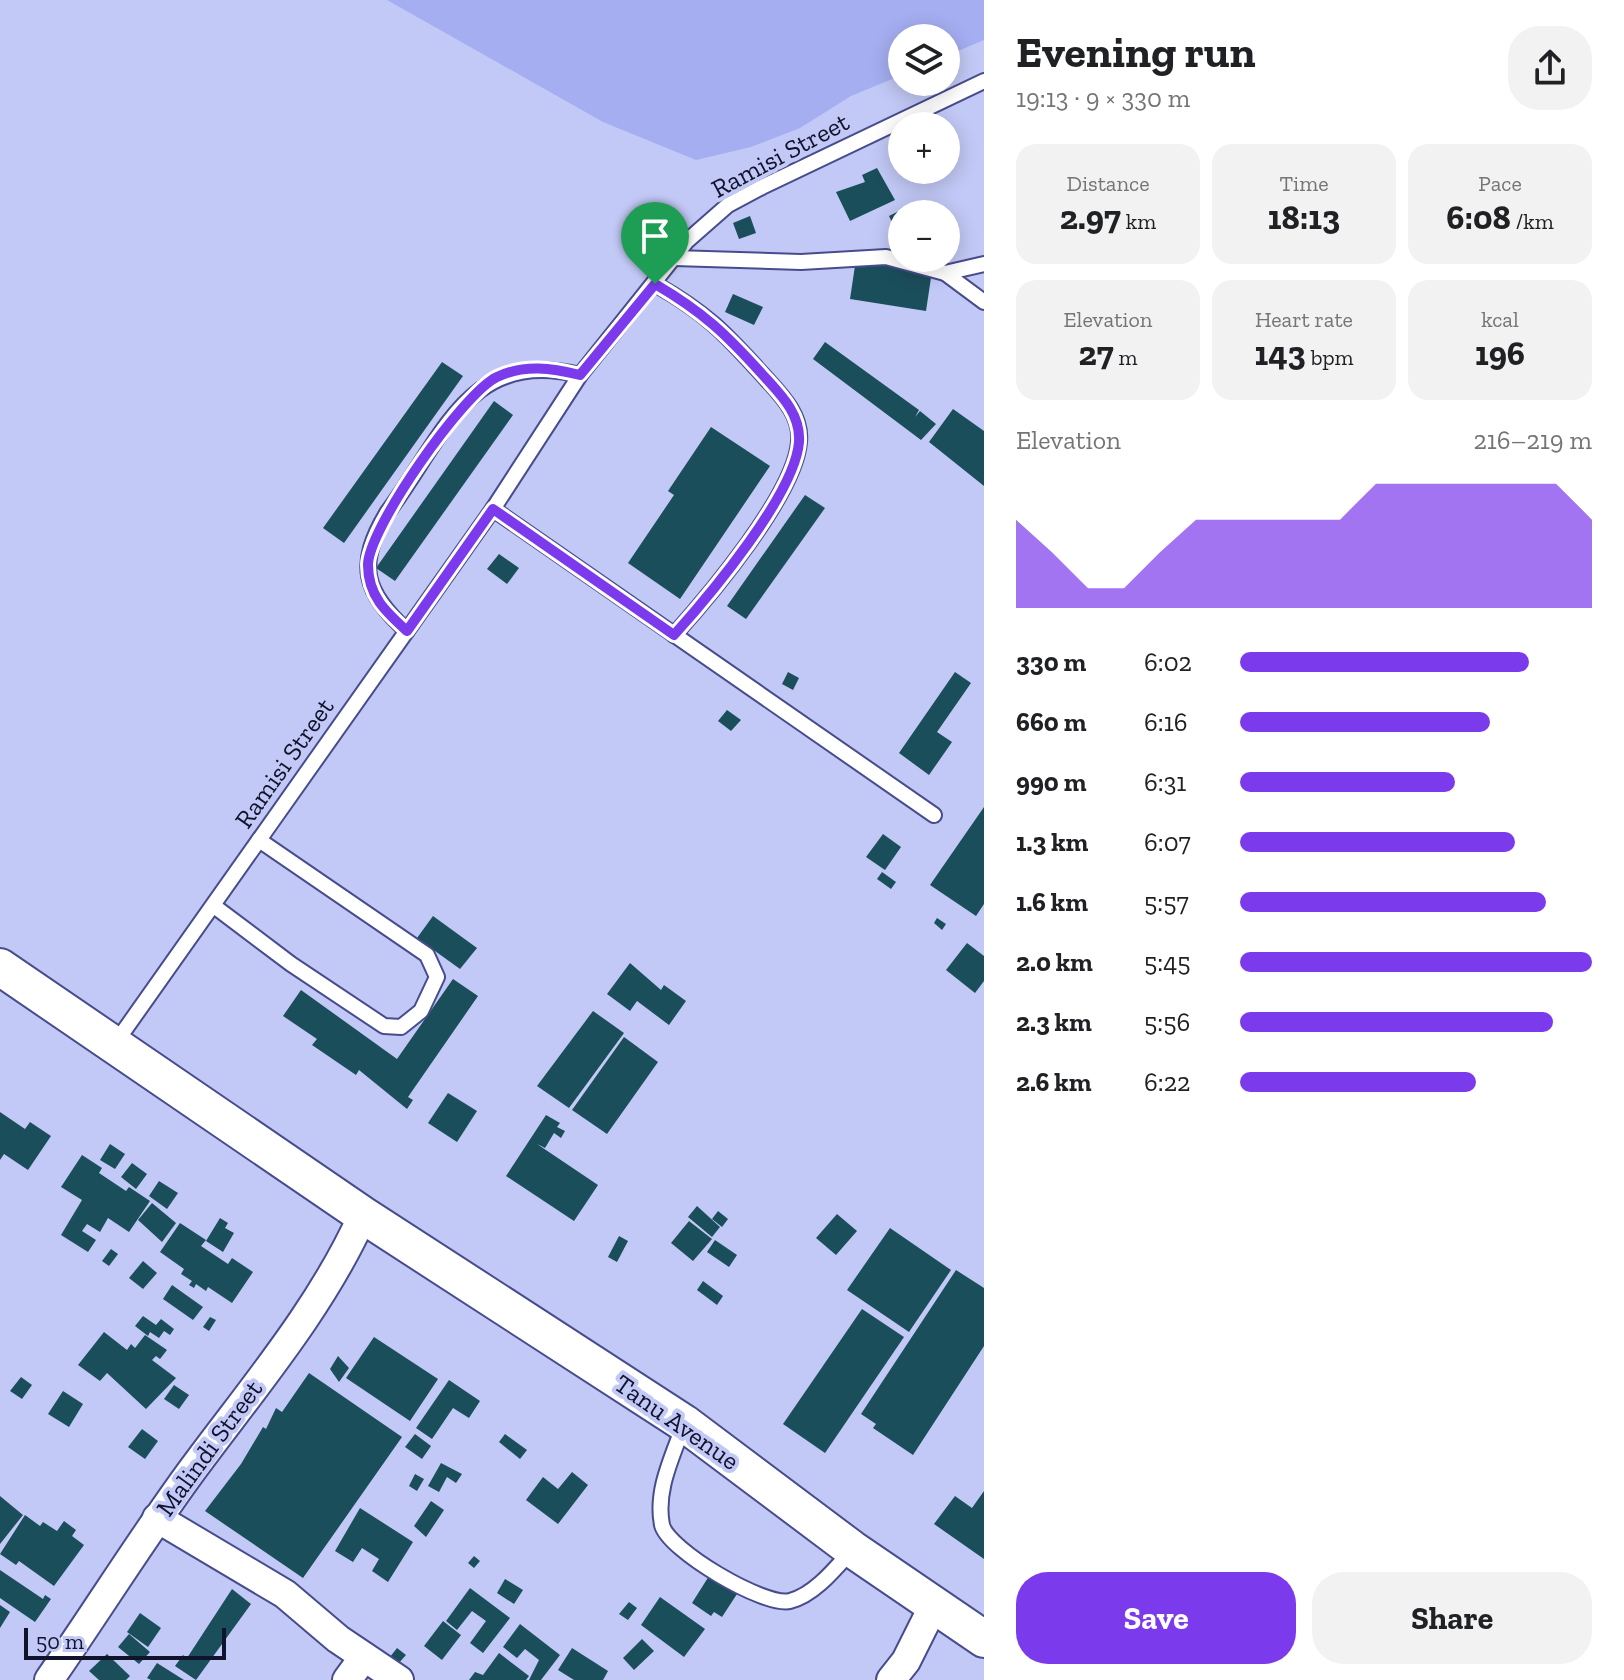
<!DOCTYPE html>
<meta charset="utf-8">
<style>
:root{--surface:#fff;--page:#f2f2f2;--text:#202124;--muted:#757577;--accent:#7c3aed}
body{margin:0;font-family:"Zilla Slab",serif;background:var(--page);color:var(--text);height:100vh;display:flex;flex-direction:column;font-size:30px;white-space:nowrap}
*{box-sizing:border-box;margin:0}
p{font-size:26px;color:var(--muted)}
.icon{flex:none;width:44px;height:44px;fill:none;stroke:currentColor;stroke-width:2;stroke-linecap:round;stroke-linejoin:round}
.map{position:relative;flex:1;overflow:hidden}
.panel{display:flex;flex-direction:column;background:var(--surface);width:640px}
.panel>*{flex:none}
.tools{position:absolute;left:888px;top:24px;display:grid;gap:16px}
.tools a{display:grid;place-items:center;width:72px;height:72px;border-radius:50%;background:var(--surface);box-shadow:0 4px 20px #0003;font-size:40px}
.scale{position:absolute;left:24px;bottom:20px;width:202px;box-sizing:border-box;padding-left:8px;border:4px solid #11132d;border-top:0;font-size:22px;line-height:28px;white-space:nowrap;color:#11132d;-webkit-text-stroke:6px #c2c9f6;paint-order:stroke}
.pin{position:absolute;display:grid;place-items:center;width:68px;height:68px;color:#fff;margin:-82px -34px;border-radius:50% 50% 50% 0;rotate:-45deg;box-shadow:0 0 8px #0007}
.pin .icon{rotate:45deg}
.round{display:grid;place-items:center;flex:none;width:84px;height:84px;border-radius:32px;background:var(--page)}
.headline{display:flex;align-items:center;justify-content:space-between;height:136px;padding:0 32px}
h1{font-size:44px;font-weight:800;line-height:60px}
.stats{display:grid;grid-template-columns:repeat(3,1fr);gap:12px;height:136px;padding:8px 32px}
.stats div{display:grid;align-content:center;border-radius:20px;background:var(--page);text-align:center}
.stats b{font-size:34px;font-weight:800}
.stats small{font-size:22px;font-weight:400}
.stats p{font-size:22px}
.chart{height:224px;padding:16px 32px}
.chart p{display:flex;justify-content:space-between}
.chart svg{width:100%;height:144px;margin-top:8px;fill:var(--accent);opacity:.7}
.action{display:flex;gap:16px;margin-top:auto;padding:16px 32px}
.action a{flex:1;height:92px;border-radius:32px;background:var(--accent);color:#fff;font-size:32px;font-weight:800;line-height:92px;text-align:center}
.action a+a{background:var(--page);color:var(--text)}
ul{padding:0 32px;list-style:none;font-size:26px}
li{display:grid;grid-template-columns:128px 96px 1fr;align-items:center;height:60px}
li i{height:20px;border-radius:10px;background:var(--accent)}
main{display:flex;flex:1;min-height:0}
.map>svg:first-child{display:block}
.water{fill:#a5aef1}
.building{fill:#1b4e5b}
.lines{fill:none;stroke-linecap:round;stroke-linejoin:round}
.service-casing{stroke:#474c8c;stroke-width:18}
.minor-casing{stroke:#474c8c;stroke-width:32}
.tertiary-casing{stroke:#474c8c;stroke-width:40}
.service{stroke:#fff;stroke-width:14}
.minor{stroke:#fff;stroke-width:28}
.tertiary{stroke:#fff;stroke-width:36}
.route-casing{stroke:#fff;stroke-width:16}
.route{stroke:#7c3aed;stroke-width:10}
.labels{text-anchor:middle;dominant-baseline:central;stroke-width:8;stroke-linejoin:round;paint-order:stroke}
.street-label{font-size:26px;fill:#11132d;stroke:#c2c9f6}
</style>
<main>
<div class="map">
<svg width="984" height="1680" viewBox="0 0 984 1680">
<rect width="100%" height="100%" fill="#c2c9f6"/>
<polygon class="water" points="387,0 984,0 984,40 946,56 946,38 902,38 902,75 851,96 800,128 751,147 696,160 603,122"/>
<g class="building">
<polygon points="877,168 895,200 850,221 836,192 865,182 862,175"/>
<polygon points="901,210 903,214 902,242 889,216"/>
<polygon points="750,216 756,233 739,239 733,223"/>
<polygon points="856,259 932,271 926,311 850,299"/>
<polygon points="733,294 763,307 754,325 725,312"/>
<polygon points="825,342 919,410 915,417 920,411 936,424 921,440 813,359"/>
<polygon points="442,362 463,376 344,543 323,528"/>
<polygon points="494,401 513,415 395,581 376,568"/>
<polygon points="953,409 984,431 984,486 929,442"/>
<polygon points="711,427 770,466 680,599 628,563 674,495 668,491"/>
<polygon points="805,495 825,508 746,619 727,606"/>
<polygon points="499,554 519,568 507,584 487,569"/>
<polygon points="788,672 799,678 793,690 782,684"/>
<polygon points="955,672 971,683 937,732 952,742 929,775 899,753"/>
<polygon points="727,710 741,720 731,731 718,721"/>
<polygon points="984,807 984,904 976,916 930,885"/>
<polygon points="883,834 901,847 885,870 866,857"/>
<polygon points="882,872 896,882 891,889 877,879"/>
<polygon points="433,916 477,948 460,969 417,938"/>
<polygon points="937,918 946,924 942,930 934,923"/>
<polygon points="967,943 984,956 984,981 975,993 946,970"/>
<polygon points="630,963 661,990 664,985 686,1001 669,1025 637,1001 630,1011 607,994"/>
<polygon points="453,979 478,996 408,1097 413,1100 407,1109 359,1070 356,1075 312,1045 317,1039 283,1016 301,990 397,1059"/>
<polygon points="593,1011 624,1033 569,1108 537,1086"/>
<polygon points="624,1037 658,1062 607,1134 572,1110"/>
<polygon points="448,1093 477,1111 457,1142 428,1123"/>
<polygon points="0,1112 25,1129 30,1122 51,1136 28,1170 4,1154 0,1160"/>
<polygon points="546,1115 560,1123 557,1127 565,1131 561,1138 554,1133 545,1148 537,1144 598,1185 574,1221 506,1176"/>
<polygon points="110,1144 125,1154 115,1169 100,1160"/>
<polygon points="82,1155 102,1168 99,1173 126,1191 129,1187 150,1201 129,1232 108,1218 100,1232 87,1224 82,1231 96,1240 88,1252 61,1235 82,1200 61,1187"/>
<polygon points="132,1163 147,1174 136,1189 121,1177"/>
<polygon points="159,1181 178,1193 167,1209 149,1196"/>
<polygon points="152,1203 176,1223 162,1242 138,1220"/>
<polygon points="697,1206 720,1227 712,1237 688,1217"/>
<polygon points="718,1211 728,1219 722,1227 712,1219"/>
<polygon points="837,1214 857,1231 836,1255 816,1238"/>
<polygon points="220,1218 228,1223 225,1228 234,1233 223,1252 206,1241"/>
<polygon points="689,1221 712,1239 693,1261 671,1243"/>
<polygon points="180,1223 206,1240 201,1246 228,1264 232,1258 253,1272 232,1303 208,1287 206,1291 196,1284 194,1288 189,1285 192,1281 181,1274 184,1269 160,1252"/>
<polygon points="890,1228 951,1270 909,1332 847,1290"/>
<polygon points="619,1236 628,1241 617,1262 608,1257"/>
<polygon points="715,1240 737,1255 729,1267 707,1252"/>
<polygon points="111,1249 118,1254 109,1266 102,1261"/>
<polygon points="143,1261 157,1273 143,1289 129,1278"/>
<polygon points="956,1270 984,1288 984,1346 913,1455 873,1428 876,1424 861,1414"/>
<polygon points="703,1281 723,1296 717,1305 697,1290"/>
<polygon points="172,1285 203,1307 193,1320 163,1299"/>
<polygon points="862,1309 904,1337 825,1453 783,1424"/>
<polygon points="143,1316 156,1325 161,1319 174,1329 170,1335 164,1331 159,1338 150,1332 148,1336 135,1326"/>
<polygon points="210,1317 216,1320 209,1331 203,1327"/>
<polygon points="104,1332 127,1350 131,1344 135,1348 145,1335 167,1350 160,1359 156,1356 152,1360 176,1378 146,1409 107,1373 100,1381 78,1365"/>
<polygon points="374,1337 438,1379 410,1421 346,1378"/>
<polygon points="338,1356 349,1368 339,1382 330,1369"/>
<polygon points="309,1373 402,1437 303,1578 205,1511 241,1464 263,1427 266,1429 276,1408 282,1412"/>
<polygon points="21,1377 32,1385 22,1399 10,1391"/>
<polygon points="449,1380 480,1401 469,1418 453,1408 432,1439 416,1428"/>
<polygon points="174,1385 189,1395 179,1409 164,1399"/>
<polygon points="63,1391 83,1404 69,1427 48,1414"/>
<polygon points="142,1429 158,1441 145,1459 128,1447"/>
<polygon points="415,1434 431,1446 422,1459 405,1447"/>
<polygon points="505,1434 527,1450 520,1459 499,1442"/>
<polygon points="441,1463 462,1474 456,1483 447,1477 439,1492 428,1486"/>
<polygon points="572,1472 588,1485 558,1524 526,1500 543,1477 558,1489"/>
<polygon points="415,1474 424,1479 417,1491 409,1486"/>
<polygon points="984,1491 984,1559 934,1524 955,1496 972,1508"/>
<polygon points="0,1496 23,1515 0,1544"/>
<polygon points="431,1501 444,1510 426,1537 414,1526"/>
<polygon points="360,1508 413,1542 388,1582 372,1571 379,1559 362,1548 353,1562 335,1551"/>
<polygon points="25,1515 40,1526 43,1522 57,1531 64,1521 76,1530 72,1536 84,1545 54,1586 19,1561 16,1565 0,1554"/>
<polygon points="474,1556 480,1561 474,1568 468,1563"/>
<polygon points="0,1570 43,1599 45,1595 51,1599 35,1622 0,1598"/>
<polygon points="709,1576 737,1594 722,1617 714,1612 711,1616 692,1603"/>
<polygon points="505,1579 523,1590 514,1604 497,1593"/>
<polygon points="470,1588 510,1618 483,1653 470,1643 486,1621 472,1611 457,1630 446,1621"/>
<polygon points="232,1589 251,1604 196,1680 175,1666 183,1655 187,1658"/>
<polygon points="660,1597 705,1629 684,1657 641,1625"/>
<polygon points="629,1602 637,1608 628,1620 619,1614"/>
<polygon points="0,1605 10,1612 0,1628"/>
<polygon points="140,1613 161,1628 148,1647 127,1632"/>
<polygon points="443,1621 461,1635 442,1660 424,1646"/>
<polygon points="520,1624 560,1655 541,1680 529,1680 539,1660 525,1649 517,1658 503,1647"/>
<polygon points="129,1634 150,1652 139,1664 118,1647"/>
<polygon points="642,1639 654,1651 634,1670 623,1658"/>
<polygon points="397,1648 406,1655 398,1664 390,1657"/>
<polygon points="572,1648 608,1671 603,1680 574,1680 558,1670"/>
<polygon points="499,1653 529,1676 526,1680 469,1680 475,1672 483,1675"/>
<polygon points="107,1654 130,1676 126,1680 99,1680 89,1671"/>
<polygon points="157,1663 184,1680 151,1680 147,1678"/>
</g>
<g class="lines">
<defs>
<g id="service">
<polyline points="674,258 801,262 886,257 945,273 984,302"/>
<polyline points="945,273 984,264"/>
<path d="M655,284C706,313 724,332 762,374C779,393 802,414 799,442C795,494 710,595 674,635"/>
<polyline points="493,509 934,815"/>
<path d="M407,631C364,592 356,565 387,513C444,438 467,348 580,375"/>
<polyline points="214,906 291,964 384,1026 401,1027 421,1011 437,977 427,955 259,840"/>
<polyline points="114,1045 493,509 580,375 687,241 728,205 762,187 984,81"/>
<path d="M684,1424C673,1456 655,1490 662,1525C668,1550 764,1607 790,1601C814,1595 835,1569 851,1551"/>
</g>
<g id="minor">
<polyline points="157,1518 285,1594 338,1639 399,1680"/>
<path d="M49,1680C97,1611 141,1540 190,1473C251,1390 321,1309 363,1215"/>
<polyline points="347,1680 364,1657"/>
<polyline points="891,1680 906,1661 934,1605"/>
</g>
<polyline id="tertiary" points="0,967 363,1215 684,1423 852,1549 984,1639"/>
</defs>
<use href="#service" class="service-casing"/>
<use href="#minor" class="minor-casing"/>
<use href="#tertiary" class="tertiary-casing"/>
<use href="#service" class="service"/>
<use href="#minor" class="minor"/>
<use href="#tertiary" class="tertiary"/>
</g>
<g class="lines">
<defs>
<path id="route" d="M655,284C703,312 726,334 762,374C779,393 801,413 799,442C795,494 710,595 674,635L493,509L407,631C386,612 368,596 368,565C368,529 463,393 497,377C524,364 552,368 580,375Z"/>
</defs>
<use href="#route" class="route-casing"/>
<use href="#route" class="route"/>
</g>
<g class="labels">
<g class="street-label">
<text transform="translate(780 155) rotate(-28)">Ramisi Street</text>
<text transform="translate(284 763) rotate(-55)">Ramisi Street</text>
<text transform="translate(677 1422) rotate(35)">Tanu Avenue</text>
<text transform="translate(209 1448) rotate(-54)">Malindi Street</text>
</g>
</g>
</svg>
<div class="tools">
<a><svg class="icon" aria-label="layers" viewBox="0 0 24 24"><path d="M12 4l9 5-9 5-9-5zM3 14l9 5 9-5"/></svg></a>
<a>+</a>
<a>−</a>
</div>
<div class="scale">50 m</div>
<div class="pin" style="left:655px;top:284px;background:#1e9e55"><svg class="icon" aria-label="arrive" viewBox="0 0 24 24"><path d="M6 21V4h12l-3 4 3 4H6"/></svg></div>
</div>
<section class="panel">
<div class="headline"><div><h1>Evening run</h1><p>19:13 · 9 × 330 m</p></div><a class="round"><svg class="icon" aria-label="share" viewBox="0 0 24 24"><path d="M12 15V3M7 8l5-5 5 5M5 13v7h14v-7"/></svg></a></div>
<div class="stats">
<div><p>Distance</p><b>2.97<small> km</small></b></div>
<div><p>Time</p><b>18:13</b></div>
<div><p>Pace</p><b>6:08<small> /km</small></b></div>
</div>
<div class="stats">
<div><p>Elevation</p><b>27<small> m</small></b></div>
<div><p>Heart rate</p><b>143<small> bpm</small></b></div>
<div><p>kcal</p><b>196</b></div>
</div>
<div class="chart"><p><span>Elevation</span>216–219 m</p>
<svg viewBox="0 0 160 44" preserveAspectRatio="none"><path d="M0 44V17L10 27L20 38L30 38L40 27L50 17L60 17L70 17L80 17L90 17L100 6L110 6L120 6L130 6L140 6L150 6L160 17V44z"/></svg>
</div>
<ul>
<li><b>330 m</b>6:02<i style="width:82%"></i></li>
<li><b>660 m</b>6:16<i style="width:71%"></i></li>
<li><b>990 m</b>6:31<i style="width:61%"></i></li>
<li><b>1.3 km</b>6:07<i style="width:78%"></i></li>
<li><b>1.6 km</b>5:57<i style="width:87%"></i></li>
<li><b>2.0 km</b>5:45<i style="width:100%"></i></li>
<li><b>2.3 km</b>5:56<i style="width:89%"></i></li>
<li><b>2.6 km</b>6:22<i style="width:67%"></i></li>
</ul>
<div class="action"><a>Save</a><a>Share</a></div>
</section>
</main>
